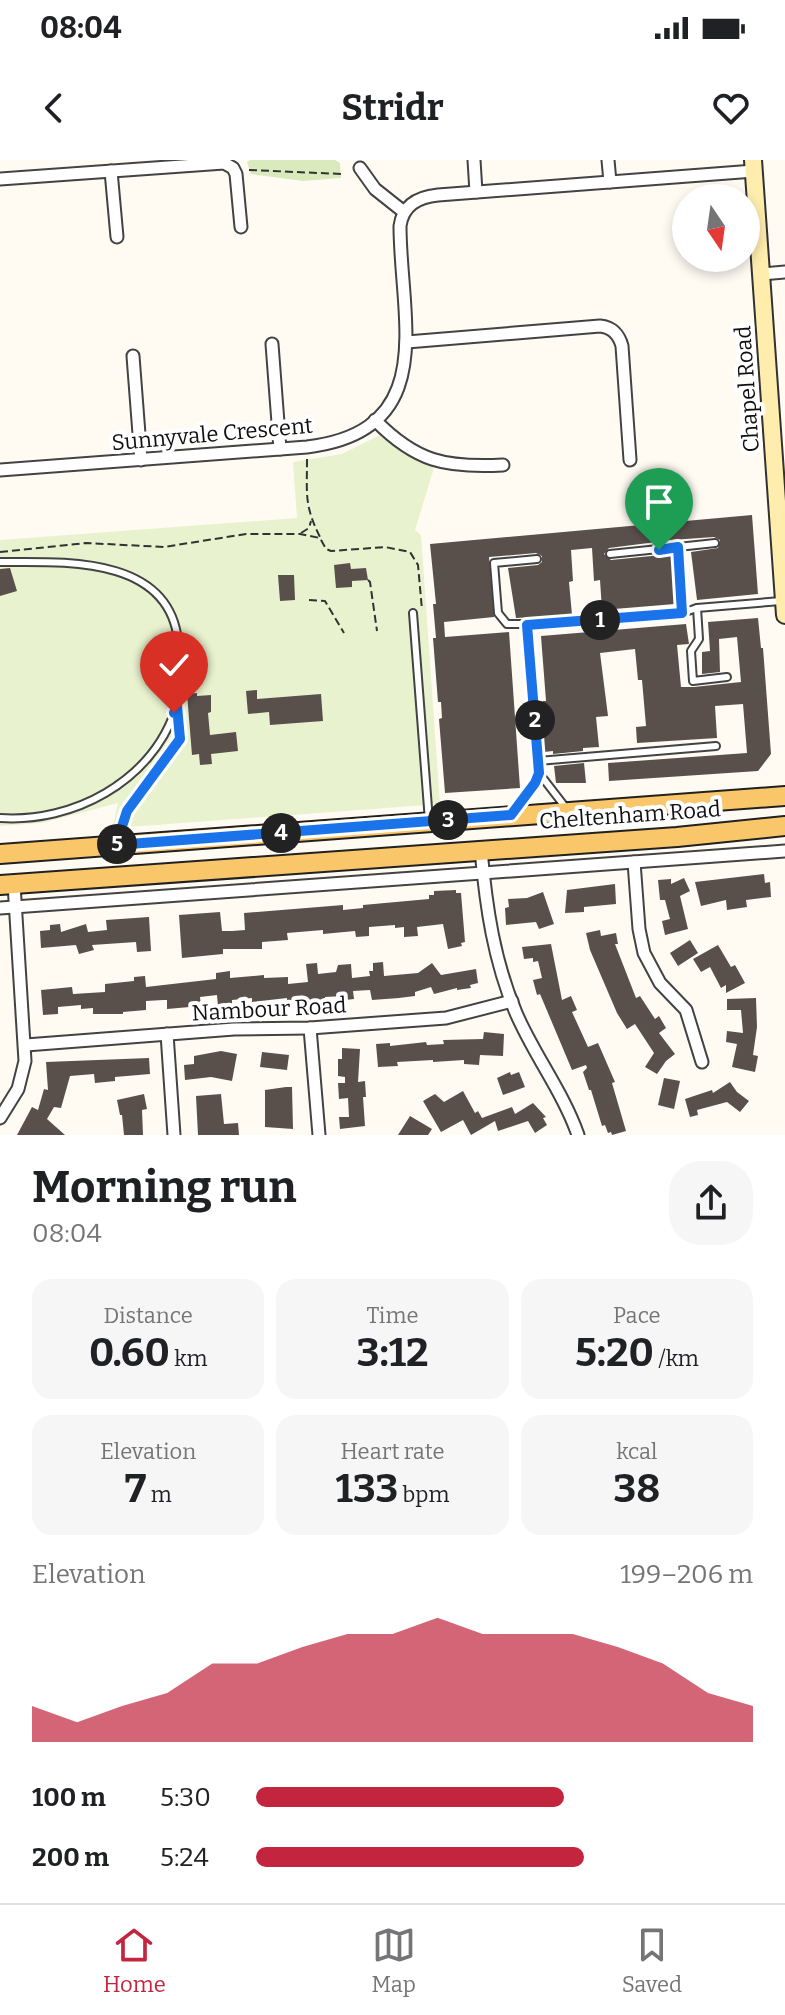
<!DOCTYPE html>
<meta charset="utf-8">
<style>
:root{--surface:#fff;--page:#f6f6f6;--text:#202124;--muted:#757577;--line:#e0e0e0;--accent:#c3253e}
body{margin:0;font-family:Bitter,serif;background:var(--page);color:var(--text);height:100vh;display:flex;flex-direction:column;font-size:30px;white-space:nowrap}
*{box-sizing:border-box;margin:0}
p{font-size:26px;color:var(--muted)}
.icon{flex:none;width:44px;height:44px;fill:none;stroke:currentColor;stroke-width:2;stroke-linecap:round;stroke-linejoin:round}
.map{position:relative;height:975px;overflow:hidden}
.side{display:flex;flex-direction:column;background:var(--surface);flex:1}
.side>*{flex:none}
.needle{width:52px;rotate:167deg}
.fabs{position:absolute;left:672px;top:24px;display:grid;gap:16px}
.fabs a{display:grid;place-items:center;width:88px;height:88px;border-radius:50%;background:var(--surface);box-shadow:0 4px 12px #0003;font-size:40px}
.pin{position:absolute;display:grid;place-items:center;width:68px;height:68px;color:#fff;margin:-82px -34px;border-radius:50% 50% 50% 0;rotate:-45deg;box-shadow:0 0 8px #0007}
.pin .icon{rotate:45deg}
.km{position:absolute;width:40px;height:40px;margin:-20px;border-radius:50%;background:#222;color:#fff;font-size:22px;line-height:40px;text-align:center}
.round{display:grid;place-items:center;flex:none;width:84px;height:84px;border-radius:32px;background:var(--page)}
.summary{display:flex;align-items:center;justify-content:space-between;height:136px;padding:0 32px}
h1{font-size:44px;font-weight:700;line-height:60px}
.figures{display:grid;grid-template-columns:repeat(3,1fr);gap:12px;height:136px;padding:8px 32px}
.figures div{display:grid;align-content:center;border-radius:20px;background:var(--page);text-align:center}
.figures b{font-size:40px;font-weight:700}
.figures small{font-size:22px;font-weight:400}
.figures p{font-size:22px}
.chart{height:224px;padding:16px 32px}
.chart p{display:flex;justify-content:space-between}
.chart svg{width:100%;height:144px;margin-top:8px;fill:var(--accent);opacity:.7}
ul{padding:0 32px;list-style:none;font-size:26px}
li{display:grid;grid-template-columns:128px 96px 1fr;align-items:center;height:60px}
li i{height:20px;border-radius:10px;background:var(--accent)}
.status{display:flex;justify-content:space-between;align-items:center;height:56px;padding:0 40px;background:var(--surface);direction:ltr}
.status svg{height:22px;fill:currentColor}
header{display:flex;justify-content:space-between;align-items:center;height:104px;padding:0 32px;background:var(--surface);font-size:36px;font-weight:700}
.tabs{display:flex;justify-content:space-around;align-items:center;height:112px;border-top:2px solid var(--line);background:var(--surface);font-size:22px;color:var(--muted)}
.tabs a{display:grid;justify-items:center;gap:4px}
.tabs .selected{color:var(--accent)}
.map>svg:first-child{display:block}
.green{fill:#d9ebbc}
.pitch{fill:#e9f2ce}
.building{fill:#59504c}
.lines{fill:none;stroke-linecap:round;stroke-linejoin:round}
.service-casing{stroke:#434343;stroke-width:10}
.minor-casing{stroke:#434343;stroke-width:15}
.secondary-casing{stroke:#323232;stroke-width:20}
.primary-casing{stroke:#212121;stroke-width:22}
.path{stroke:#323232;stroke-width:2;stroke-dasharray:8 4;stroke-linecap:butt}
.service{stroke:#fff;stroke-width:6}
.minor{stroke:#fff;stroke-width:11}
.secondary{stroke:#ffedae;stroke-width:16}
.primary{stroke:#f9c669;stroke-width:18}
.route-casing{stroke:#fff;stroke-width:16}
.route{stroke:#1a73e8;stroke-width:10}
.labels{text-anchor:middle;dominant-baseline:central;stroke-width:8;stroke-linejoin:round;paint-order:stroke}
.street-label{font-size:22px;fill:#101010;stroke:#fff}
</style>
<div class="status"><b>08:04</b><svg viewBox="0 0 49 12"><path d="M0 12V9h3v3zM5 12V6h3v6zM10 12V3h3v9zM15 12V0h3v12zM26 1h20v11H26zM47 4h2v5h-2z"/></svg></div>
<header><svg class="icon" aria-label="back" viewBox="0 0 24 24"><path d="M15 5l-7 7 7 7"/></svg>Stridr<svg class="icon" aria-label="heart" viewBox="0 0 24 24"><path d="M12 20l-8-8c-3-5 5-10 8-4 3-6 11-1 8 4z"/></svg></header>
<div class="map">
<svg width="785" height="975" viewBox="0 0 785 975">
<rect width="100%" height="100%" fill="#fffbf3"/>
<polygon class="green" points="250,0 335,0 340,3 341,18 303,21 251,14 247,2"/>
<polygon class="pitch" points="380,275 403,293 434,308 415,370 421,375 440,644 128,667 113,665 118,643 42,663 0,666 0,380 297,358 293,302 342,294"/>
<g class="building">
<polygon points="752,355 758,434 697,440 691,392 718,388 720,380 714,377 672,380 609,388 604,394 611,400 672,394 675,444 602,450 600,420 594,421 592,388 571,390 573,421 569,422 572,455 516,458 508,408 538,405 542,402 542,396 536,393 489,397 494,457 444,462 445,477 509,472 520,628 445,633 439,559 442,558 441,542 438,542 433,478 436,478 433,444 436,444 430,384"/>
<polygon points="350,403 351,409 366,408 368,420 352,421 352,427 336,428 334,405"/>
<polygon points="10,408 17,431 0,436 0,409"/>
<polygon points="278,415 294,415 295,440 280,441"/>
<polygon points="758,458 761,488 763,488 771,594 758,611 609,621 608,603 747,593 743,544 715,546 717,578 637,583 636,567 646,566 642,520 638,520 635,489 600,493 608,556 596,557 599,587 583,588 583,591 553,594 553,591 544,592 543,541 546,541 541,476 686,464 689,484 677,485 681,527 694,527 741,522 737,477 719,479 720,512 702,514 702,492 710,491 708,462"/>
<polygon points="257,530 257,539 321,534 323,561 270,565 269,552 248,554 246,531"/>
<polygon points="197,533 197,536 211,535 211,552 208,553 210,575 236,572 238,591 211,594 212,604 200,605 199,594 192,595 187,534"/>
<polygon points="584,603 586,623 556,623 554,606"/>
<polygon points="764,714 765,723 770,722 771,737 746,740 747,747 727,750 726,740 701,746 695,722"/>
<polygon points="684,718 690,731 680,736 688,769 665,775 662,761 670,759 665,740 660,740 658,720 671,719 671,724"/>
<polygon points="615,724 616,744 584,747 584,752 565,753 567,730"/>
<polygon points="456,730 456,733 461,733 465,782 461,783 462,786 448,789 443,764 417,767 418,776 404,777 404,767 395,768 395,765 369,767 369,776 356,777 355,771 323,774 323,770 287,773 288,780 262,782 262,789 223,789 223,794 182,798 179,755 220,752 222,771 232,771 245,770 244,753 343,745 343,750 363,748 363,745 429,739 429,735 434,735 434,731"/>
<polygon points="543,732 554,764 539,769 536,762 506,765 505,748 509,747 508,739 527,738"/>
<polygon points="149,757 151,791 137,792 136,782 92,785 94,790 79,794 76,785 41,788 40,771 50,770 50,765 60,764 61,772 86,764 88,772 107,770 106,760"/>
<polygon points="600,770 601,776 616,773 618,784 615,784 636,838 640,836 655,859 659,856 666,868 659,873 675,894 666,901 657,914 645,907 654,893 635,864 627,869 617,853 590,790 586,773"/>
<polygon points="690,780 698,793 678,806 670,793"/>
<polygon points="551,784 562,840 571,836 577,850 572,852 588,887 598,883 615,922 612,923 626,971 612,975 611,972 608,973 605,965 602,966 591,930 589,930 583,912 587,908 586,905 572,910 540,834 537,835 533,820 542,818 538,801 533,802 533,798 524,799 522,787"/>
<polygon points="718,785 731,807 735,805 745,823 726,833 726,825 721,828 710,807 701,812 693,799"/>
<polygon points="383,802 384,816 418,813 432,803 441,815 476,809 478,823 470,825 471,828 457,830 457,828 434,834 431,827 415,832 415,836 399,838 372,840 370,830 353,831 354,839 345,840 344,836 325,837 325,841 287,843 287,838 252,842 252,838 232,840 232,845 218,847 217,835 200,837 201,846 167,849 167,840 163,840 146,841 146,850 123,852 123,854 93,854 93,848 81,849 81,845 58,847 58,854 43,855 41,830 72,827 73,834 105,832 105,824 134,821 134,817 145,816 146,827 216,819 216,813 230,811 230,818 264,815 264,818 288,817 288,824 308,822 306,804 317,803 318,814 336,812 338,805 351,804 352,818 370,816 369,811 373,811 373,803"/>
<polygon points="756,838 757,867 753,895 758,896 755,912 732,907 737,884 726,882 727,871 743,873 741,850 727,850 727,839"/>
<polygon points="484,872 504,874 503,896 480,895 479,905 464,904 464,900 433,902 433,900 397,902 398,906 378,907 376,884 390,883 390,886 426,882 427,885 444,884 443,880 483,879"/>
<polygon points="342,888 360,889 358,922 365,921 366,937 363,937 365,966 340,969 339,957 349,957 348,938 339,939 338,923 345,923 345,917 338,916 338,899 342,899"/>
<polygon points="221,891 237,894 232,921 211,917 185,920 184,905 194,904 194,896"/>
<polygon points="262,892 289,895 287,910 260,907"/>
<polygon points="149,898 150,914 115,917 115,921 95,923 94,914 70,916 61,948 54,947 47,959 65,975 17,975 32,947 38,950 44,929 48,930 46,902"/>
<polygon points="510,912 511,915 519,912 525,927 503,935 497,918"/>
<polygon points="664,918 680,921 674,949 658,945"/>
<polygon points="730,922 737,932 749,941 740,952 727,942 697,950 698,955 690,957 685,939 712,930 713,933"/>
<polygon points="286,927 292,927 293,969 265,967 265,930"/>
<polygon points="463,931 475,953 478,951 482,958 512,947 515,954 533,943 546,957 543,958 547,965 535,973 528,961 498,971 495,961 471,975 463,960 441,972 423,941 435,934 444,942"/>
<polygon points="144,934 147,949 142,950 143,975 124,975 122,955 120,955 117,940"/>
<polygon points="221,934 224,964 238,963 239,975 198,975 196,936"/>
<polygon points="410,956 432,969 428,975 398,975"/>
</g>
<g class="lines">
<defs>
<g id="service">
<polyline points="678,387 715,383"/>
<polyline points="610,394 678,387 682,453"/>
<polyline points="537,399 494,403 498,453 507,464 550,464 682,453 697,448 781,441"/>
<path d="M0,402C62,402 169,395 178,481C182,513 172,547 180,579L130,646L118,682"/>
<polyline points="697,448 699,479 691,491 693,521 727,517"/>
<polyline points="413,453 429,661"/>
<polyline points="538,601 716,586"/>
<polyline points="539,613 566,648"/>
<polyline points="513,653 535,623 539,613 527,465"/>
<path d="M0,658C73,663 150,622 175,551"/>
</g>
<g id="minor">
<polyline points="474,0 476,32"/>
<polyline points="608,0 610,22"/>
<polyline points="360,8 375,29 404,52"/>
<polyline points="111,11 117,77"/>
<polyline points="0,19 224,3 233,8 236,14 241,67"/>
<polyline points="761,114 785,112"/>
<path d="M407,182L600,166C612,167 619,175 622,186L630,300"/>
<polyline points="272,184 280,289"/>
<polyline points="133,196 141,300"/>
<path d="M375,260C416,302 446,308 503,305"/>
<path d="M0,310L307,287C441,271 400,158 400,66C403,45 418,37 438,35L754,11"/>
<path d="M481,690C486,747 494,801 516,853C534,895 563,932 578,975"/>
<polyline points="634,702 639,769 644,793 660,823 686,850 702,902"/>
<polyline points="0,748 785,691"/>
<polyline points="310,868 319,975"/>
<polyline points="167,874 174,975"/>
<polyline points="26,885 234,869 310,868 446,858 512,841"/>
<polyline points="0,958 18,929 25,901 14,724"/>
</g>
<polyline id="secondary" points="753,0 785,455"/>
<g id="primary">
<polyline points="0,694 785,636"/>
<polyline points="0,725 677,677 785,666"/>
</g>
</defs>
<use href="#service" class="service-casing"/>
<use href="#minor" class="minor-casing"/>
<use href="#secondary" class="secondary-casing"/>
<use href="#primary" class="primary-casing"/>
<g class="path">
<polyline points="249,10 342,14"/>
<path d="M307,299C307,334 304,345 320,377"/>
<polyline points="301,373 309,368 311,361"/>
<polyline points="0,392 86,383 164,387 246,374 300,374 320,378 326,389 331,391 385,387 410,392 418,405 422,450"/>
<polyline points="368,420 370,422 377,471"/>
<polyline points="309,440 325,441 344,473"/>
</g>
<use href="#service" class="service"/>
<use href="#minor" class="minor"/>
<use href="#secondary" class="secondary"/>
<use href="#primary" class="primary"/>
</g>
<g class="lines">
<defs>
<polyline id="route" points="174,553 177,546 180,579 127,651 116,685 511,655 535,623 539,613 527,465 682,453 678,387 659,390"/>
</defs>
<use href="#route" class="route-casing"/>
<use href="#route" class="route"/>
</g>
<g class="labels">
<g class="street-label">
<text transform="translate(747 229) rotate(-94)">Chapel Road</text>
<text transform="translate(212 274) rotate(-5)">Sunnyvale Crescent</text>
<text transform="translate(630 655) rotate(-4)">Cheltenham Road</text>
<text transform="translate(269 849) rotate(-3)">Nambour Road</text>
</g>
</g>
</svg>
<div class="fabs">
<a><svg class="needle" viewBox="-14 -14 28 28"><path d="M0-13l5 13h-10z" fill="#e53935"/><path d="M0 13l5-13h-10z" fill="#757577"/></svg></a>
</div>
<div class="pin" style="left:659px;top:390px;background:#1e9e55"><svg class="icon" aria-label="arrive" viewBox="0 0 24 24"><path d="M6 21V4h12l-3 4 3 4H6"/></svg></div>
<div class="pin" style="left:174px;top:553px;background:#d93025"><svg class="icon" aria-label="check" viewBox="0 0 24 24"><path d="M5 12l5 5 9-10"/></svg></div>
<b class="km" style="left:600px;top:460px">1</b>
<b class="km" style="left:535px;top:560px">2</b>
<b class="km" style="left:448px;top:660px">3</b>
<b class="km" style="left:281px;top:673px">4</b>
<b class="km" style="left:117px;top:684px">5</b>
</div>
<section class="side">
<div class="summary"><div><h1>Morning run</h1><p>08:04</p></div><a class="round"><svg class="icon" aria-label="share" viewBox="0 0 24 24"><path d="M12 15V3M7 8l5-5 5 5M5 13v7h14v-7"/></svg></a></div>
<div class="figures">
<div><p>Distance</p><b>0.60<small> km</small></b></div>
<div><p>Time</p><b>3:12</b></div>
<div><p>Pace</p><b>5:20<small> /km</small></b></div>
</div>
<div class="figures">
<div><p>Elevation</p><b>7<small> m</small></b></div>
<div><p>Heart rate</p><b>133<small> bpm</small></b></div>
<div><p>kcal</p><b>38</b></div>
</div>
<div class="chart"><p><span>Elevation</span>199–206 m</p>
<svg viewBox="0 0 160 44" preserveAspectRatio="none"><path d="M0 44V33L10 38L20 33L30 29L40 20L50 20L60 15L70 11L80 11L90 6L100 11L110 11L120 11L130 15L140 20L150 29L160 33V44z"/></svg>
</div>
<ul>
<li><b>100 m</b>5:30<i style="width:62%"></i></li>
<li><b>200 m</b>5:24<i style="width:66%"></i></li>
</ul>
</section>
<nav class="tabs">
<a class="selected"><svg class="icon" aria-label="home" viewBox="0 0 24 24"><path d="M3 11l9-7 9 7M6 9v11h12V9"/></svg>Home</a>
<a><svg class="icon" aria-label="map" viewBox="0 0 24 24"><path d="M3 6l6-2 6 2 6-2v14l-6 2-6-2-6 2zM9 4v14M15 6v14"/></svg>Map</a>
<a><svg class="icon" aria-label="saved" viewBox="0 0 24 24"><path d="M7 4h10v16l-5-4-5 4z"/></svg>Saved</a>
</nav>
